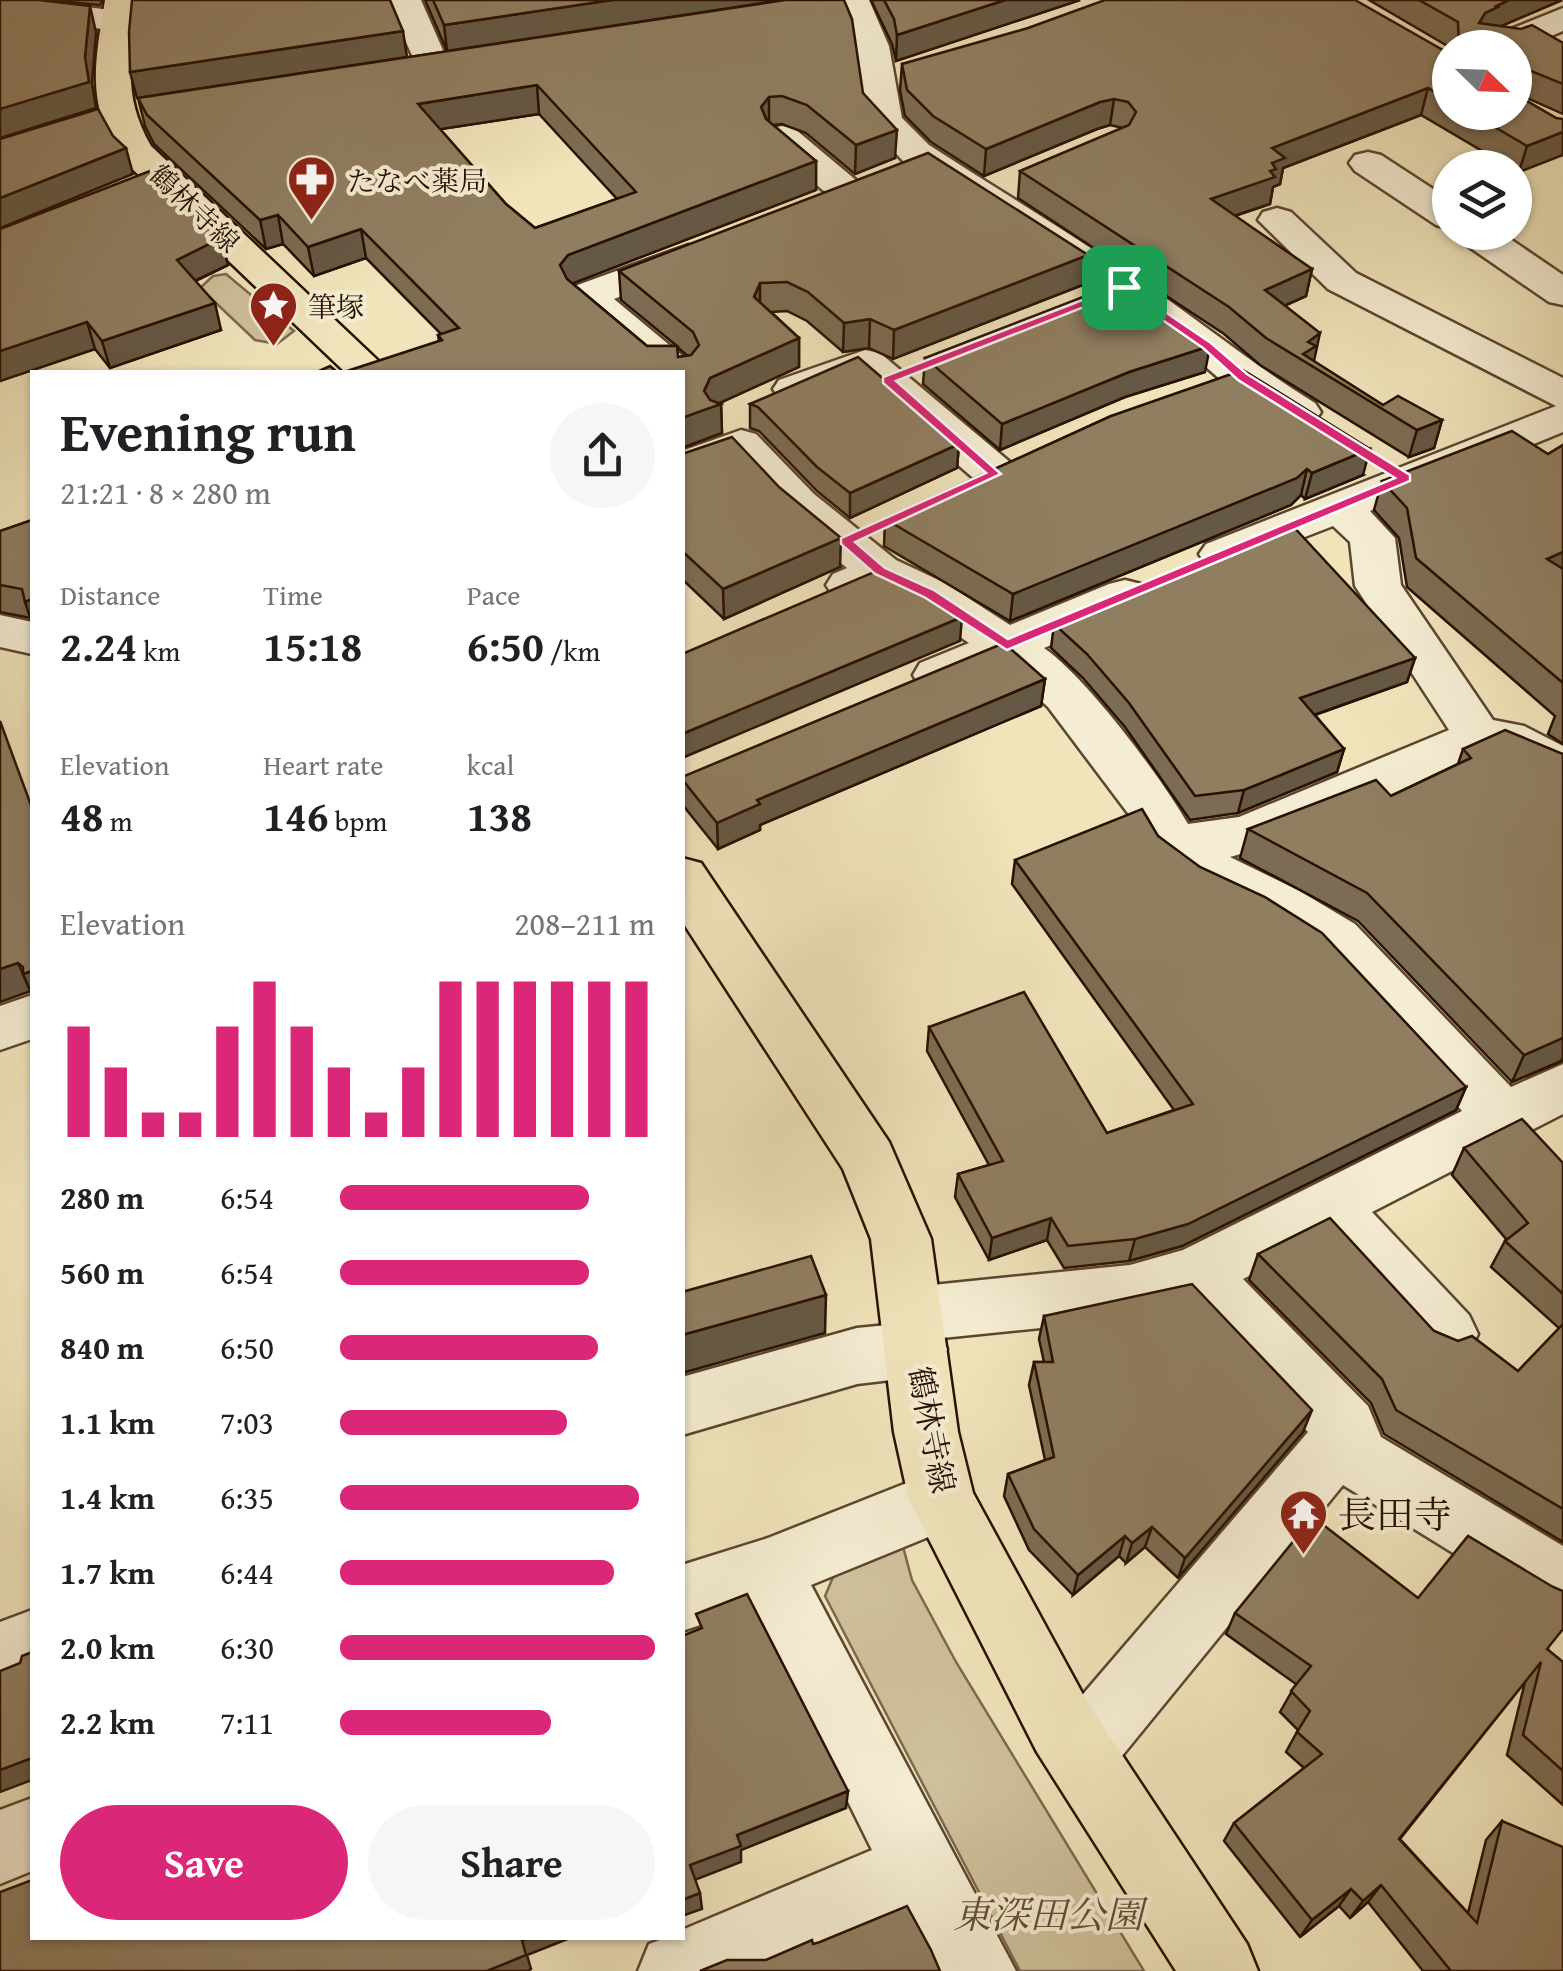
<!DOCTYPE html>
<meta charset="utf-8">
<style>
:root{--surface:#fff;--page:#f6f6f6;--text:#202124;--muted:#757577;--accent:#db2777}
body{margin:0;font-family:"Gentium Book Plus","Noto Serif JP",serif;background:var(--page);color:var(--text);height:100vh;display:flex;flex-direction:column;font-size:38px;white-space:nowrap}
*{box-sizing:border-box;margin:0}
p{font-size:32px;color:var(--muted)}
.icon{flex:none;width:55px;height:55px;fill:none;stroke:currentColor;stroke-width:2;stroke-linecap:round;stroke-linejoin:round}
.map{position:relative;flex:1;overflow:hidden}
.side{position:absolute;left:30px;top:370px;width:655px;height:1570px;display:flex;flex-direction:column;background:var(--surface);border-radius:0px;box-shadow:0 2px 8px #0004}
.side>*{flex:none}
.needle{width:65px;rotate:113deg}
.controls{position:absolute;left:1432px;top:30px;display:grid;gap:20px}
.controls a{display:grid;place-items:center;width:100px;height:100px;border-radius:50%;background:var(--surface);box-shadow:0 2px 8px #0004;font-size:50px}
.pin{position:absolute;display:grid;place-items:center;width:85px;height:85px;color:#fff;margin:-42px;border-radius:20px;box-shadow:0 5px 15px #0006}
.round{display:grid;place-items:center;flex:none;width:105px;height:105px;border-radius:52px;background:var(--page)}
.headline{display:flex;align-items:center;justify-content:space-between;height:170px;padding:0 30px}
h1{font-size:55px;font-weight:700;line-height:75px}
.metrics{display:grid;grid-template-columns:repeat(3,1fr);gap:15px;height:170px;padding:10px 30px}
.metrics div{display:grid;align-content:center}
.metrics b{font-size:42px;font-weight:700}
.metrics small{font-size:28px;font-weight:400}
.metrics p{font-size:28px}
.chart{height:280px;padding:20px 30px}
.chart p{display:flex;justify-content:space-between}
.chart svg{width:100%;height:180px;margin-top:10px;stroke:var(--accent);stroke-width:6}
.cta{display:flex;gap:20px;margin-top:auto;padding:20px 30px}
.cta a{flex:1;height:115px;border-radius:60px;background:var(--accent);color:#fff;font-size:40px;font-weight:700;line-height:115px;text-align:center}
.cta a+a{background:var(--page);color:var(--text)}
ul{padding:0 30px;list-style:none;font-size:32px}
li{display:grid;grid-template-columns:160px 120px 1fr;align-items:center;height:75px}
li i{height:25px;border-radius:12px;background:var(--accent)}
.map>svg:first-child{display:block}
.green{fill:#cec09b;stroke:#7c684e;stroke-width:2.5}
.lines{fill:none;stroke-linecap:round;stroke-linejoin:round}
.minor-casing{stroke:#5b452f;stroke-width:5}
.major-casing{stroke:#291000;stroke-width:5}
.minor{fill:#f5edd3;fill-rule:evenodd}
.major{fill:#f0e4bb;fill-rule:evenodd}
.wall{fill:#7c6c53;stroke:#291000;stroke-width:2.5;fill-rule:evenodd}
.shaded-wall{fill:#655844;stroke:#291000;stroke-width:2.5}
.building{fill:#907e61;stroke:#291000;stroke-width:2.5;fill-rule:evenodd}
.route{fill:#db2777;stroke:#fff;stroke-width:2.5;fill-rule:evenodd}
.labels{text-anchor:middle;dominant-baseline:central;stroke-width:8;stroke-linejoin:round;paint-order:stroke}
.far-poi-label{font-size:28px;fill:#291000;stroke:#f5edd3;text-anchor:start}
.far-street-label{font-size:28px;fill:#291000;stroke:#f5edd3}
.street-label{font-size:32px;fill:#291000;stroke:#f5edd3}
.near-poi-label{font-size:38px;fill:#291000;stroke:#f5edd3;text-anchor:start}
.near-park-label{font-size:38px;font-style:italic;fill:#634e36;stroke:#f5edd3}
</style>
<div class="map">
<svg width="1563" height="1971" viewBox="0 0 1563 1971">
<rect width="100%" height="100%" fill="#f0e4bb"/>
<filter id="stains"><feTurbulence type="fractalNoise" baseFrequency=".002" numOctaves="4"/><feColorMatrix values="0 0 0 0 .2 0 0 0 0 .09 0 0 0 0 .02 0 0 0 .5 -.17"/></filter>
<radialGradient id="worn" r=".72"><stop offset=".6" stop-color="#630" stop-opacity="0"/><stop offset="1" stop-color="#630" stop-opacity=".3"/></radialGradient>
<g class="green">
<polygon points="226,274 294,331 277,344 255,340 200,288 213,276"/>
<polygon points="898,1528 912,1580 956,1662 1144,1971 1020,1971 825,1596 845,1549"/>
</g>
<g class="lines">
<defs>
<g id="minor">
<polygon points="0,0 33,0 118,11 130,14 135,21 130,28 118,31 0,16"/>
<polygon points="387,0 421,0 450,66 444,73 432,77 420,73"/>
<path d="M806,0H869L889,46L902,118L929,145C999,190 1069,233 1138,279C1198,319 1253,365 1315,403L1321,412L1315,421L1300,425L1285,421L1228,386L1192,355L1109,295L903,161L866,121L855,46L842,15L774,25L762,22L757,15L762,8Z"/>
<polygon points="1563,8 1563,31 1515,51 1515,48 1476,48 1481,41"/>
<polygon points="782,126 795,129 863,186 869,194 863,202 850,205 837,202 769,145 764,137 769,129"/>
<polygon points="1368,152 1381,155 1450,200 1450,229 1436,225 1355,171 1349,163 1355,155"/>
<path d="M1277,208L1291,212L1356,273L1563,378V432L1370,511L1395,538L1401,585L1493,720L1524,726L1563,746V786L1497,755H1484L1269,846L1230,857L1298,890L1355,924L1511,1087L1563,1064V1114L1372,1212L1469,1315L1478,1334L1469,1353L1447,1362L1425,1353L1321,1239L1243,1279L1368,1406L1381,1437L1563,1546V1615L1539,1606L1343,1485L1104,1778L1079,1789L1054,1778L1043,1753L1054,1728L1308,1432L1186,1303L1130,1319L942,1338L947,1349L938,1369L916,1377L857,1384L682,1435V1377L857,1328L887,1325L882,1314L891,1295L913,1287L1130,1265L1183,1250L1462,1111L1317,954L1260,918L1197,888L1155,857L1136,824L1048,707L1003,666L937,692L920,687L913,675L920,663L969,643L913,605L880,589L849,600L833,596L826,585L833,574L847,568L782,514L734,462L682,480V451L741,430L756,434L814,494L896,560L945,583L1010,625L1109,584L1125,580L1141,584L1148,595L1141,606L1044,648C1087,678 1161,777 1188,824L1239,817L1449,730L1355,586L1350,542L1333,526L1222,569L1206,564L1199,554L1206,544L1556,406L1328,289L1258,220L1263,212Z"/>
<polygon points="1454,232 1500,232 1563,275 1563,305 1549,302 1459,240"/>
<polygon points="688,245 702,249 708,257 702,265 614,299 691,363 697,372 691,381 682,383 682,372 651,372 566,296 572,287"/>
<polygon points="865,350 880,353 1011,463 1017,473 1011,483 995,487 979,483 859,379 794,402 779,398 773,389 779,380"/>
<polygon points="0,615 32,622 32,654 0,647"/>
<polygon points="32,995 32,1039 0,1050 0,1006"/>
<polygon points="942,1469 965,1478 975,1500 965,1522 811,1585 1016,1971 936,1971 903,1911 765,1971 638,1971 649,1944 665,1938 682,1938 682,1930 872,1850 752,1608 682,1631 682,1565 768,1538"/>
<polygon points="32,1610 32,1678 0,1690 0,1622"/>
<polygon points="32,1798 32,1871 0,1884 0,1810"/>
</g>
<g id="major">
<path d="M105,0H139C131,57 121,94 151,146L390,372H345L123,160C85,105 95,62 105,0Z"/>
<polygon points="682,858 701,863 889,1142 931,1239 958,1432 973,1493 1087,1702 1247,1944 1258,1971 1176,1971 1037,1752 909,1500 894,1432 871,1239 843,1169 682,921"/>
</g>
</defs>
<use href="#minor" class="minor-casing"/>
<use href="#major" class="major-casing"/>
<use href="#minor" class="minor"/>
<use href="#major" class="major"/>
</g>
<g class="wall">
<polygon points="43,0 103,0 100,5"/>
<polygon points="425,0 782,0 447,51"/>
<path d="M785,0L863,93L895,158L855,174L806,133L782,124L773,125L816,161V190L572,283L647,346H677L621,300L619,271L1088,255L1085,284L893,359L869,348L843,352L807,321L787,311L771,312L799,338V367L719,403L721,404L722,433L682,448V372L439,341L438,335L441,334L366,258L314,276L283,244L266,249L154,144L145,126L138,98ZM539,114L617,199L535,228L506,204L440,129ZM677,347L688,356L678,357Z"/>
<polygon points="871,0 1080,0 896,61 892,44"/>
<polygon points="1369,0 1562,0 1501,26 1563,43 1563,114 1516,93 1515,95 1556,118 1519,172 1515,170 1515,168 1511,168 1421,115 1283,168 1280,184 1273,187 1270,204 1235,216 1312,269 1306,296 1284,306 1313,361 1383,405 1442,420 1434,448 1409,457 1260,365 1224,334 1018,198 1020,171 1123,128 1110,125 1097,129 984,176 931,142 905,116 900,90 902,64 1443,50 1450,52 1450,112 1515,112 1515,48 1451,48"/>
<polygon points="0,229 221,238 228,265 196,281 221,330 110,368 95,349 0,381"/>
<polygon points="925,358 1205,372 1125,397 1000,450 923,384"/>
<polygon points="750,404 959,444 957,468 850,518 817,491 759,431 750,428"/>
<polygon points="1111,416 1363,475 1305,499 1301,495 1291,505 1010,621 884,546 885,519"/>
<polygon points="1563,445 1563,744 1548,734 1555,716 1407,587 1399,538 1374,510 1382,481 1548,454"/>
<polygon points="682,454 840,567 724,619 682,579"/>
<polygon points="32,520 32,623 31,618 0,612 0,531"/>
<polygon points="1054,624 1415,658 1407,682 1315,715 1344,749 1337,772 1238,813 1190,820 1125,727 1083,678 1051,648"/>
<polygon points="1045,679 1041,706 760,825 760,830 718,849 682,804 682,777"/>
<polygon points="1463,749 1563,754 1563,1061 1512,1082 1358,921 1240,858 1248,829 1391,796 1458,764"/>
<polygon points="1158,836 1466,1087 1456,1110 1182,1246 1129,1261 1064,1268 1047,1240 989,1260 955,1197 958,1174 989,1165 927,1051 929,1027 1107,1133 1174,1110 1012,884 1015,860"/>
<polygon points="1464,1148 1563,1163 1563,1542 1384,1434 1371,1403 1249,1280 1258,1254 1434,1331 1518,1371 1559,1328 1491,1267 1506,1239 1452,1175"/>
<polygon points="1044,1316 1303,1432 1178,1578 1145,1547 1126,1563 1119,1556 1073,1595 1029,1550 1004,1496 1008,1474 1045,1460 1029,1385 1034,1362 1044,1362 1039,1339"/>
<polygon points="1553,1587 1548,1650 1563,1662 1563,1805 1507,1755 1525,1682 1400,1839 1468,1913 1486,1840 1502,1821 1563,1971 1423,1971 1368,1902 1350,1918 1339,1906 1300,1937 1224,1841 1234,1823 1304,1768 1286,1752 1298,1730 1280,1712 1296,1684 1226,1634 1235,1613"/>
</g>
<g class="shaded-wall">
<polygon points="612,0 782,0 447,51 444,25"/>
<polygon points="1005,0 1080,0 896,61 897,35"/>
<polygon points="1509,0 1562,0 1492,30 1479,23 1485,13 1496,6"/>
<polygon points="90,6 96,32 92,83 96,108 0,138 0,109 85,57"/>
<polygon points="403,31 407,57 137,98 130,72"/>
<polygon points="537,85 539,114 422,132 418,104"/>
<polygon points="1428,88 1421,115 1283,168 1280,184 1273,187 1270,204 1206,225 1211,199 1272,148"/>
<polygon points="769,97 769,125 761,107"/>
<polygon points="1114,99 1110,125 1097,129 984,176 986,149 1100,102"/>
<polygon points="897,130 895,158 855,174 856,145"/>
<polygon points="1563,132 1563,155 1519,172 1527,146"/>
<polygon points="126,148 133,174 0,228 0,198"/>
<polygon points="816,161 816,190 571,284 563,294 560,265 568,255"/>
<polygon points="278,215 283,244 266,249 260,220"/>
<polygon points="361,229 366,258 314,276 308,247"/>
<polygon points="221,238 228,265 184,286 177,260"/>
<polygon points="1088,255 1085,284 893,359 894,330"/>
<polygon points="1312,269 1306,296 1259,317 1265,290"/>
<polygon points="760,283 760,312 754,297"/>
<polygon points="215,303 221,330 110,368 102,341"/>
<polygon points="870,319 869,348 843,352 844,323"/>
<polygon points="87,322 95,349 0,381 0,351"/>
<polygon points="1320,333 1314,361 1312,362 1303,354 1308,342"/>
<polygon points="799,338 799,367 711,407 721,404 722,433 682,448 682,418 704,391 710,378"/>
<polygon points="1210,346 1205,372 1125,397 1000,450 1002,424 1129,372"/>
<polygon points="1442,420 1434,448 1409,457 1417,430"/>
<polygon points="959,444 957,468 850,518 850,493"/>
<polygon points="1370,449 1363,475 1305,499 1312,473"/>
<polygon points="1307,469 1301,495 1291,505 1010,621 1013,594"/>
<polygon points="841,538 840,567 724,619 723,589"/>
<polygon points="1563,552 1563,576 1547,559"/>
<polygon points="32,599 32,623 25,602"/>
<polygon points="962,617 960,641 682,758 682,734"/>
<polygon points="1415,658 1407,682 1294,722 1300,698"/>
<polygon points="1045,679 1041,706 760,825 760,830 718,849 717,823 757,800"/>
<polygon points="1344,749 1337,772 1238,813 1244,790"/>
<polygon points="18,963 31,991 0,1002 0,969"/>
<polygon points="32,971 32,995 23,974"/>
<polygon points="1563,1038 1563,1057 1561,1061 1512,1082 1524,1055"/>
<polygon points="1466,1087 1456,1110 1182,1246 1129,1261 1135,1239"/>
<polygon points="1051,1218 1047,1240 989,1260 992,1238"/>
<polygon points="826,1295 825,1333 682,1373 682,1335"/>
<polygon points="1312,1410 1303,1432 1178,1578 1185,1558"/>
<polygon points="1152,1527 1145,1547 1126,1563 1132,1543"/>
<polygon points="1125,1536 1119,1556 1073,1595 1078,1575"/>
<polygon points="32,1758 32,1780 0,1792 0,1770"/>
<polygon points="848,1791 846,1808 741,1850 741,1862 692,1881 690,1865 737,1835"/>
<polygon points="1381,1885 1368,1902 1350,1918 1363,1901"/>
<polygon points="1351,1889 1339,1906 1300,1937 1312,1920"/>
<polygon points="700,1893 702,1909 682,1916 682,1900"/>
<polygon points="529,1938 570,1938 527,1955 531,1969 528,1971 487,1971 522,1940"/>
</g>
<g class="building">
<polygon points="0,0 39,0 90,6 85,57 89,82 0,109"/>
<polygon points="132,0 390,0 403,31 130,72 129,32"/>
<polygon points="433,0 612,0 444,25"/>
<path d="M785,0H844L852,19L863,93L897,130L856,145L807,105L782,96L769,97L761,107L766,119L816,161L568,255L560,265L567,279L647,346H677L678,357L691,355L699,345L693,332L619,271L928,153L1088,255L894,330L870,319L844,323L808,292L787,282L760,283L754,297L799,338L710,378L704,391L710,400L721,404L682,418V372H344L442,340L438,335L459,328L361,229L308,247L278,215L260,220L147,115L138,98ZM537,85L636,192L535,228L506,204L418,104Z"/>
<polygon points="884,0 1005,0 897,35 894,19"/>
<polygon points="1105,0 1355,0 1443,50 1450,52 1450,101 1428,88 1272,148 1285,158 1272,163 1276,169 1270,171 1275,177 1211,199 1312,269 1265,290 1320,333 1308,342 1316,346 1303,354 1383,405 1398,396 1442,420 1417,430 1266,338 1229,307 1020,171 1129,125 1136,112 1128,102 1114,99 1100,102 986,149 933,116 907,90 902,64 1028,28"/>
<polygon points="1419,0 1509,0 1496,6 1498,7 1485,13 1479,23 1521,29 1532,25 1563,43 1563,84 1519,66 1519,82 1515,83 1515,48 1459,48 1458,22"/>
<polygon points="1515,94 1556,118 1563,119 1563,132 1527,146 1469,112 1515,112"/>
<polygon points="98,109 113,136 126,148 0,198 0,139"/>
<polygon points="150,171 221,238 177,260 215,303 102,341 87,322 0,351 0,229"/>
<polygon points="1122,282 1210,346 1129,372 1002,424 925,358"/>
<polygon points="858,357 959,444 850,493 817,467 758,407 750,404"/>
<polygon points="330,366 337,372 317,372"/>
<polygon points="1243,370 1370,449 1312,473 1307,469 1297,478 1013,594 885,519 1111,416"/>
<polygon points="1512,431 1548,454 1563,445 1563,552 1547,559 1563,569 1563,683 1416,558 1407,508 1382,481"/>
<polygon points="732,437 779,487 841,538 723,589 682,551 682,454"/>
<polygon points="32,520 32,599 25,602 22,589 0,585 0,531"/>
<polygon points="1291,524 1415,658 1300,698 1344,749 1244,790 1195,796 1129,703 1087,654 1054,624"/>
<polygon points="881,569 913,584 962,617 682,734 682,654"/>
<polygon points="1004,643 1045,679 757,800 760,804 717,823 682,779 682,777"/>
<polygon points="0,721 32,808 32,971 23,974 23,967 18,963 0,969"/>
<polygon points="1505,730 1563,754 1563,1038 1524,1055 1367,893 1248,829 1376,780 1391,796 1471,758 1463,749"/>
<polygon points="1142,809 1158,836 1200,867 1265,897 1322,933 1466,1087 1188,1224 1135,1239 1068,1246 1051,1218 992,1238 958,1174 1003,1161 929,1027 1024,992 1107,1133 1193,1104 1015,860"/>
<polygon points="1522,1119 1563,1163 1563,1294 1505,1241 1528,1223 1464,1148"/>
<polygon points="1330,1218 1434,1331 1458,1341 1472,1336 1518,1371 1563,1324 1563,1509 1396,1410 1382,1379 1258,1254"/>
<polygon points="811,1256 826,1295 682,1335 682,1292"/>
<polygon points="1192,1284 1312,1410 1185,1558 1152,1527 1132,1543 1125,1536 1078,1575 1034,1529 1008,1474 1054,1457 1034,1362 1053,1362 1044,1316"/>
<polygon points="1313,1517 1418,1598 1468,1536 1553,1587 1563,1591 1563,1629 1547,1649 1563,1662 1563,1771 1523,1735 1541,1662 1399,1839 1477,1923 1502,1821 1563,1847 1563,1971 1451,1971 1381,1885 1363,1901 1351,1889 1312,1920 1234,1823 1322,1754 1297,1732 1310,1711 1291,1691 1311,1666 1235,1613"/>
<polygon points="747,1594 848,1791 737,1835 741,1846 690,1865 700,1893 682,1900 682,1636 702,1628 696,1614"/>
<polygon points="32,1652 32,1758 0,1770 0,1671 20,1663 22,1656"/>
<polygon points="32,1880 32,1938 529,1938 522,1940 526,1955 487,1971 0,1971 0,1892"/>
<polygon points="907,1906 931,1950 940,1971 700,1971 727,1960 766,1960 812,1940 813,1944 820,1942"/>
</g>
<path class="route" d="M1124,284L1211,343L1247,374L1410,475V481L1007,650L924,597L875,574L841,544V538L986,473L883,383V377ZM1122,292L1203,348L1238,380L1395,478L1008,639L934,590L885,568L855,542L1001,474L896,381Z"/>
<defs>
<symbol id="pharmacy-pin" viewBox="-11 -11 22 30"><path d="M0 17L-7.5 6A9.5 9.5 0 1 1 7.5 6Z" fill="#8f2418" stroke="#f5edd3"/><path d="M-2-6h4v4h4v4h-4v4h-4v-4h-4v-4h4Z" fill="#fff"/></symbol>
<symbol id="sight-pin" viewBox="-11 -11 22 30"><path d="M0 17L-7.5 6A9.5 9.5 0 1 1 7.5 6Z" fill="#8f2418" stroke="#f5edd3"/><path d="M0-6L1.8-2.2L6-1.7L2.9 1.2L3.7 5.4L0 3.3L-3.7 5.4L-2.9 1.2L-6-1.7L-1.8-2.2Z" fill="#fff"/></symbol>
<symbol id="temple-pin" viewBox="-11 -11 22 30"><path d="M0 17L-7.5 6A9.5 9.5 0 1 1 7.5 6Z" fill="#8f2418" stroke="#f5edd3"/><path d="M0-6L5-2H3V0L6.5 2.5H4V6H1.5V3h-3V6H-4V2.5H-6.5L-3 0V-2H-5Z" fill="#fff"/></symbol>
</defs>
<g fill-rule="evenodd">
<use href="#pharmacy-pin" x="284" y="152" width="55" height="75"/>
<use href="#sight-pin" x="246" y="278" width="55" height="75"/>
<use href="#temple-pin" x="1276" y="1486" width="55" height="75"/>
</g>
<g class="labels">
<g class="far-poi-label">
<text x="347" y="180">たなべ薬局</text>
<text x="308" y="306">筆塚</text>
</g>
<g class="far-street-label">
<text transform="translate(195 208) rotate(44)">鶴林寺線</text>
</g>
<g class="street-label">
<text transform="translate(932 1430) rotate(79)">鶴林寺線</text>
</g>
<g class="near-poi-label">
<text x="1338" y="1514">長田寺</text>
</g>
<g class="near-park-label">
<text x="1048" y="1914">東深田公園</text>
</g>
</g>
<rect width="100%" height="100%" filter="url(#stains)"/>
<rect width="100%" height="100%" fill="url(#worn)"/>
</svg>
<div class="controls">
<a><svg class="needle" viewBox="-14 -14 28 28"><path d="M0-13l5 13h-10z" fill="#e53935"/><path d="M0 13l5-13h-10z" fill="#757577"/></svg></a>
<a><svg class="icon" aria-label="layers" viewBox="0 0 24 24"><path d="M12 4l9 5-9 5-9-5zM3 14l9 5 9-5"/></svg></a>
</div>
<div class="pin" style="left:1124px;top:287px;background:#1e9e55"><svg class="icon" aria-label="arrive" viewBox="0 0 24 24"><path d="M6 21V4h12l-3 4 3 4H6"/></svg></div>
<section class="side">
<div class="headline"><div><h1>Evening run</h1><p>21:21 · 8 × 280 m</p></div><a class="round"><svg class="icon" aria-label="share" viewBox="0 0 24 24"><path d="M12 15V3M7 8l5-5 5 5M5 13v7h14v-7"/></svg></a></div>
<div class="metrics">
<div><p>Distance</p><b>2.24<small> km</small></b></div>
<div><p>Time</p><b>15:18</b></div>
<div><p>Pace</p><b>6:50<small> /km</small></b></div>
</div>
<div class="metrics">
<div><p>Elevation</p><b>48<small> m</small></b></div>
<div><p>Heart rate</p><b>146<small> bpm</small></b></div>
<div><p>kcal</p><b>138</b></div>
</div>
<div class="chart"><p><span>Elevation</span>208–211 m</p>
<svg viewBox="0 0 160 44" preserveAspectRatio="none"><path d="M5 44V17M15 44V27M25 44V38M35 44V38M45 44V17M55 44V6M65 44V17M75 44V27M85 44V38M95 44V27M105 44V6M115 44V6M125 44V6M135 44V6M145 44V6M155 44V6"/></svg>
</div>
<ul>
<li><b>280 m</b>6:54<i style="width:79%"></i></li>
<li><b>560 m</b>6:54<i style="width:79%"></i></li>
<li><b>840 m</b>6:50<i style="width:82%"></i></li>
<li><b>1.1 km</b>7:03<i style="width:72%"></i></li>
<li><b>1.4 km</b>6:35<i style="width:95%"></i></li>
<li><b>1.7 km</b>6:44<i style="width:87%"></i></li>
<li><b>2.0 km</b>6:30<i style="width:100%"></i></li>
<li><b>2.2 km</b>7:11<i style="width:67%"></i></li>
</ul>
<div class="cta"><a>Save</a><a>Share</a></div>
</section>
</div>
